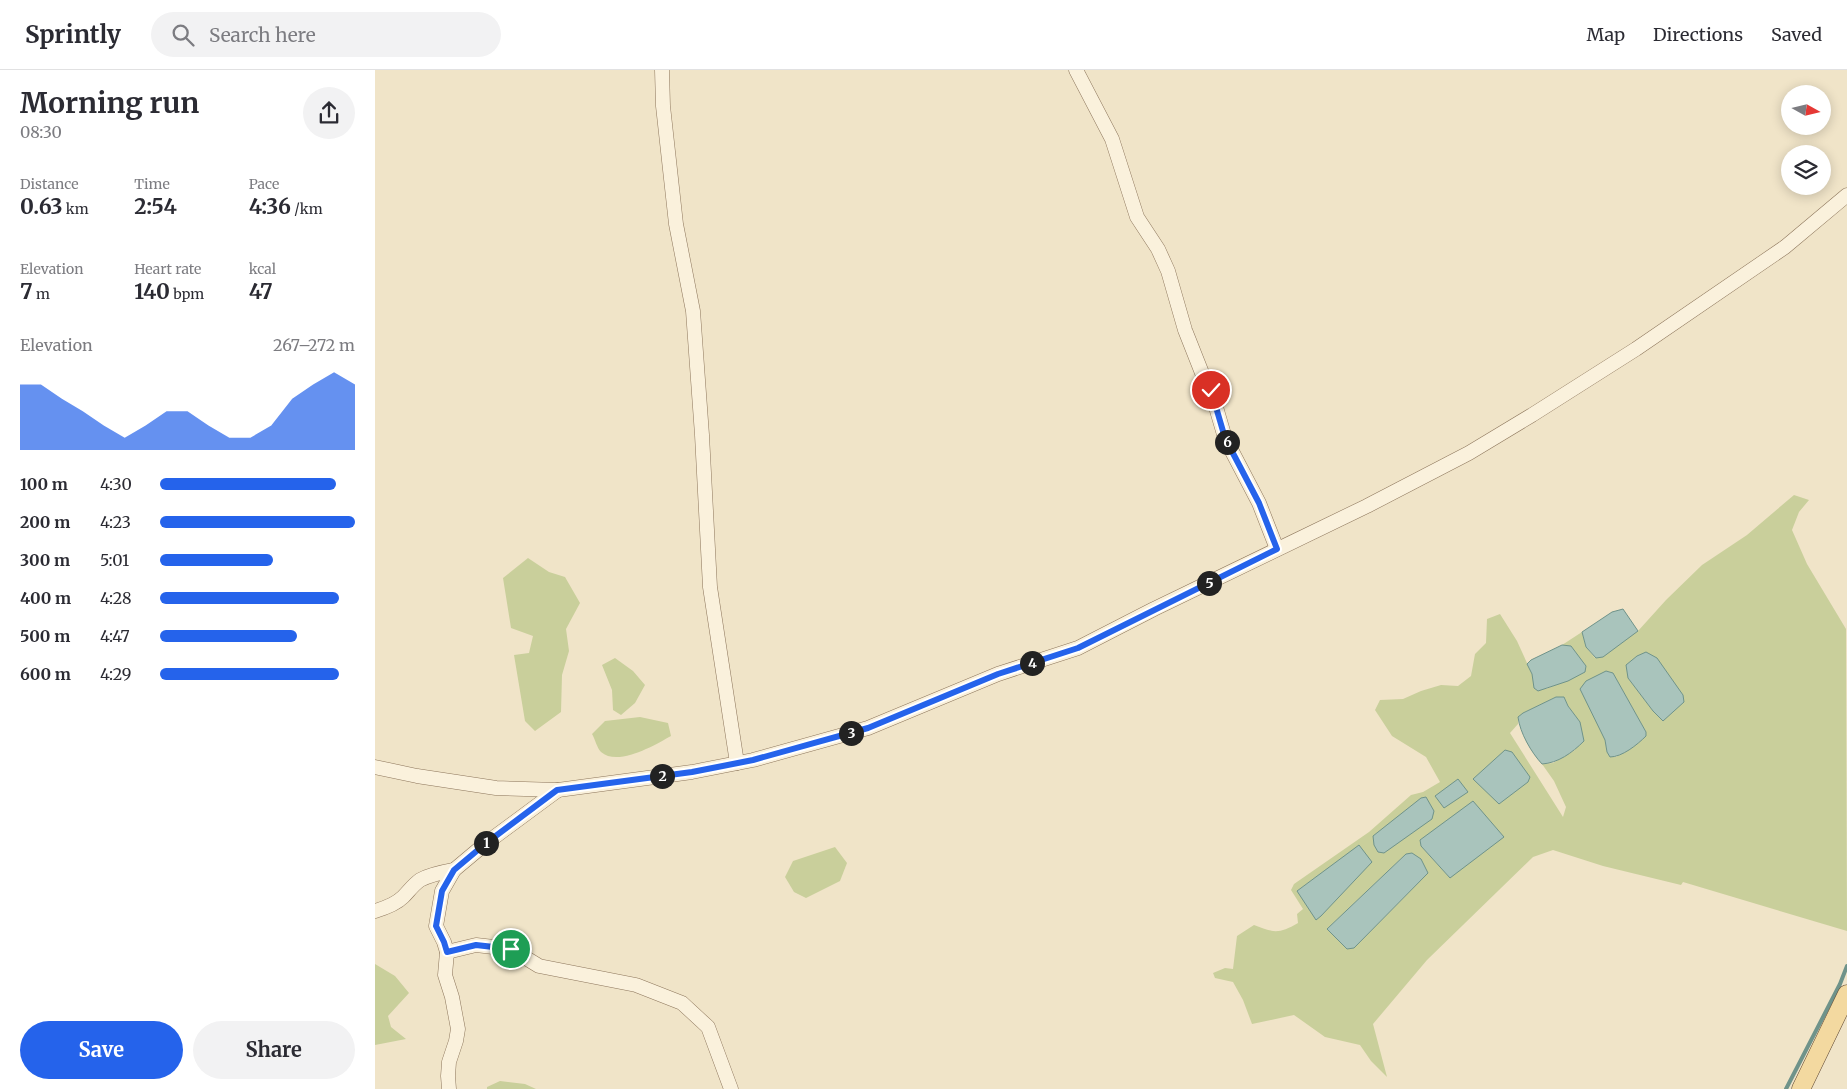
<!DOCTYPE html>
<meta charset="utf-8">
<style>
:root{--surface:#fff;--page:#f2f2f3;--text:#2b2b33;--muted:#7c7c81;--line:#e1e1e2;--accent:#2563eb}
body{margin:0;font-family:Merriweather,serif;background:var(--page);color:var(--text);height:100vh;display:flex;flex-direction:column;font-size:19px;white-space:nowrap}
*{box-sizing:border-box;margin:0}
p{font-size:16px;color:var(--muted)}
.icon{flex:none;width:28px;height:28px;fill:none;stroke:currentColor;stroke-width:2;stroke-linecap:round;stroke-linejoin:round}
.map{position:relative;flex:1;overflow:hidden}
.drawer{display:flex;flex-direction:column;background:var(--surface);width:375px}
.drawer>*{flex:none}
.needle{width:32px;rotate:98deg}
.fabs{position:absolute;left:1406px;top:15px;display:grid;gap:10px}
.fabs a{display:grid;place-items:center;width:50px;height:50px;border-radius:50%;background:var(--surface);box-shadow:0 2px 12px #0003;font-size:25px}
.pin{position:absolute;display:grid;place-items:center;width:42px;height:42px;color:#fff;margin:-21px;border:2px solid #fff;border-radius:50%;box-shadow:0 1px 5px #0007}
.km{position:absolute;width:25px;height:25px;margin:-12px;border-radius:50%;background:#222;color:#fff;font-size:14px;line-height:25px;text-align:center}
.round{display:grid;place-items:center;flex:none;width:52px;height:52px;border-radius:26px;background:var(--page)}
.summary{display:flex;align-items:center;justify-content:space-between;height:85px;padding:0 20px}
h1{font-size:28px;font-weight:700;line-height:38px}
.metrics{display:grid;grid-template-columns:repeat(3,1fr);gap:8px;height:85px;padding:5px 20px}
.metrics div{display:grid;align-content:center}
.metrics b{font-size:21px;font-weight:700}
.metrics small{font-size:14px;font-weight:400}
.metrics p{font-size:14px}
.chart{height:140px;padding:10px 20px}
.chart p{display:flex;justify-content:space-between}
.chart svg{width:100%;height:90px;margin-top:5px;fill:var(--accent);opacity:.7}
.cta{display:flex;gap:10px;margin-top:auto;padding:10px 20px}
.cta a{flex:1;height:58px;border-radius:30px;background:var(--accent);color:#fff;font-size:20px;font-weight:700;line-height:58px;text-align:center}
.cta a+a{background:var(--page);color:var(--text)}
ul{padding:0 20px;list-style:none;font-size:16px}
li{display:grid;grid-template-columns:80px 60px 1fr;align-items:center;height:38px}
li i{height:12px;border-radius:6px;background:var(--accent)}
header{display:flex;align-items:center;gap:30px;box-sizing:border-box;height:70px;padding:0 25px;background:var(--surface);border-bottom:1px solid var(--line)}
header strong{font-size:24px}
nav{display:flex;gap:28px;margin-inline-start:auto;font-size:18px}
.search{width:350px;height:45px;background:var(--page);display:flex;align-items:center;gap:12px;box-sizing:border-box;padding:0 18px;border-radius:28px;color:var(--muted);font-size:19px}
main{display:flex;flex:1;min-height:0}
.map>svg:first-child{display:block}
.green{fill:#c9cf9b;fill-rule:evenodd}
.water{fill:#a9c4bc;stroke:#6f938a}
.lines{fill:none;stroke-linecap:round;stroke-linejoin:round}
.stream{stroke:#6f938a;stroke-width:4}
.minor-casing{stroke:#8d765c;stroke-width:15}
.major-casing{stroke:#5b4430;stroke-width:19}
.minor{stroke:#faf1dc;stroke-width:14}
.major{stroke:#f3d9a0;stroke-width:18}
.route-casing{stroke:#fff;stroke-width:10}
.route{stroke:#2563eb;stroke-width:6}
</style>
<header>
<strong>Sprintly</strong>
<div class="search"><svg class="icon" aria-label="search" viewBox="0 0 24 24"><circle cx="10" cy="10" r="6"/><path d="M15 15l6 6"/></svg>Search here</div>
<nav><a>Map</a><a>Directions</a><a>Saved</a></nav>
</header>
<main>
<section class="drawer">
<div class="summary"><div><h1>Morning run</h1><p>08:30</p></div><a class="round"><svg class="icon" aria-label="share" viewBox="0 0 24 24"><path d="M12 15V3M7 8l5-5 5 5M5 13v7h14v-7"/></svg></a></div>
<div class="metrics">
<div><p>Distance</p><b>0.63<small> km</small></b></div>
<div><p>Time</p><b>2:54</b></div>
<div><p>Pace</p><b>4:36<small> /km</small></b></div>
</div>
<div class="metrics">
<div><p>Elevation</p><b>7<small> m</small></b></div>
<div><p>Heart rate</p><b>140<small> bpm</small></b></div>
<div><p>kcal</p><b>47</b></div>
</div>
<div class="chart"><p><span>Elevation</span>267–272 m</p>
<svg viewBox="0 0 160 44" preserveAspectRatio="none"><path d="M0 44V12L10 12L20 19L30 25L40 32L50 38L60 32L70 25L80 25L90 32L100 38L110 38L120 32L130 19L140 12L150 6L160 12V44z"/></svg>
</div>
<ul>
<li><b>100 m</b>4:30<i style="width:90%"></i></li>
<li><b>200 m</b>4:23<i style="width:100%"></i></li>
<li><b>300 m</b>5:01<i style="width:58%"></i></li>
<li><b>400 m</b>4:28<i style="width:92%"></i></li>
<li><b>500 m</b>4:47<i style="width:70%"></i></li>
<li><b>600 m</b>4:29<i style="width:92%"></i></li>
</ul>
<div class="cta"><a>Save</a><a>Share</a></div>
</section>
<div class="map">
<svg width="1472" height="1019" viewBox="0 0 1472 1019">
<rect width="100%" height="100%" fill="#f0e4c8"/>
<g class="green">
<path d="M1419,425L1434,430L1424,442L1417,460L1432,494L1471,559L1472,861L1308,812L1306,815L1228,796L1178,780L1158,787L1052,890L998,954L1012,1007L996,991L985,975L950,967L919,945L877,954L868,930L858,912L840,908L838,903L850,898L858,899L862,866L879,855C899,863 904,864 923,853L922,844L928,839L916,820L919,814L994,762L1036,725L1048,722L1065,712L1051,687L1017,666L1000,640L1005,630L1028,629L1046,621L1066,615L1083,616L1096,606L1100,584L1111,573L1112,549L1125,544L1142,571L1157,604L1171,619L1210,602L1211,596L1196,577L1187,575L1207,562L1211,577L1220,588L1263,561L1291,530L1327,495L1372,465ZM1232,601L1238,603L1271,662V666L1241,687L1232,682L1230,670ZM1253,608L1301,617L1308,625L1288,651L1278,641ZM1181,627H1189L1193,636L1205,652L1200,680L1178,693L1167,694L1179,711L1191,737L1188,747L1135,663L1143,654V648L1148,643ZM1050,767L1075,808L1046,776L1045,770ZM1037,783L1053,803L979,878L952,859L1031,784ZM973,784L966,823L946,846L922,821Z"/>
<polygon points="153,488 174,502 190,507 205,533 191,559 194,581 187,605 186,642 160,661 150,651 139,585 154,583 158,566 136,558 128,508"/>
<polygon points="240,588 258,601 270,615 260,633 246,645 238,640 237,620 227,595"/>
<path d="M265,647L293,653L296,666C280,675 243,697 226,682C222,678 220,669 217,664L230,651Z"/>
<polygon points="460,777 472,793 465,811 431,828 419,822 410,807 418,791"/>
<polygon points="0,894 20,906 34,923 13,946 16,957 31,969 0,975"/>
<polygon points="125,1011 150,1014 161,1019 112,1019 112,1017"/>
</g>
<g class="water">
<polygon points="1248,539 1263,561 1228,587 1221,588 1211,577 1207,562 1237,542"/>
<polygon points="1187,575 1196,576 1211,596 1210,602 1193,611 1163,621 1159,618 1157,604 1152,594 1156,590"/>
<polygon points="1271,582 1282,588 1308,625 1309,632 1288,651 1278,641 1253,608 1251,595 1262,586"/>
<path d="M1231,601L1238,603L1271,662V666C1262,675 1247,687 1235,687L1232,682L1230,670L1205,619L1211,611Z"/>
<path d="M1181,627H1189L1193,636L1205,652L1209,671C1197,683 1183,693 1167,694C1156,682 1145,663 1143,647L1148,643Z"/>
<polygon points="1130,680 1137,682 1155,707 1153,712 1124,734 1098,709"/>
<polygon points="1083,709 1093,722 1069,738 1060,726"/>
<polygon points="1051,727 1059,741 1057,749 1009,783 1003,782 999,775 998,766 1046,728"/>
<polygon points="1098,731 1129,767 1075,808 1046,776 1045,770"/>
<polygon points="984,775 997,792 946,846 941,850 922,821"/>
<polygon points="1037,783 1046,789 1053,803 979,878 972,879 952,859 1031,784"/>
</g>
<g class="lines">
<polyline class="stream" points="1411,1019 1465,914 1472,896"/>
<defs>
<g id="minor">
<polyline points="287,0 288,36 301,154 318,241 327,365 335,517 362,693"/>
<polyline points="701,0 737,69 762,147 783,179 793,201 810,260 827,303 836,320 850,368 884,433 902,479"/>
<polyline points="0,697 42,706 121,718 183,720 317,702 378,690 493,658 623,604 703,578 779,539 992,436 1094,383 1157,345 1261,279 1410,177 1472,125"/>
<path d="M0,841C10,838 21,834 28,827C34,821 38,815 45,810C56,804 68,802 79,800"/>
<polyline points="72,882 101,875 136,879 164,896 261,915 307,933 333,957 356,1019"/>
<polyline points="74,1019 73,1006 74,992 81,971 83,959 77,927 70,905 72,882 69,872 61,856 67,821 79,800 110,774 183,720"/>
</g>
<polyline id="major" points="1426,1019 1472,924"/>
</defs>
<use href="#minor" class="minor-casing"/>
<use href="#major" class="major-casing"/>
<use href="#minor" class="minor"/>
<use href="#major" class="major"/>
</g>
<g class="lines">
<defs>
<polyline id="route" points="136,879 101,875 72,882 69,872 61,856 67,821 79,800 110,774 182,720 317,702 378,690 493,658 623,604 703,578 902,479 884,433 850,368 836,320"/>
</defs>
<use href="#route" class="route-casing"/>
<use href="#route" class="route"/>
</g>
</svg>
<div class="fabs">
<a><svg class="needle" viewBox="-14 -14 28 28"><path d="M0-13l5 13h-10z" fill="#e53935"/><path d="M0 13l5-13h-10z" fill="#7c7c81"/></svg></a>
<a><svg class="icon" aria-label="layers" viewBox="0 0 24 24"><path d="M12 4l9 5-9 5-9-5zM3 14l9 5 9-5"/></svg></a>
</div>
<div class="pin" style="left:136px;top:879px;background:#1e9e55"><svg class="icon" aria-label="arrive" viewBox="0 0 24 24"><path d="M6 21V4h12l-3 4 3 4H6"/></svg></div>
<div class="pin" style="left:836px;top:320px;background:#d93025"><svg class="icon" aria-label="check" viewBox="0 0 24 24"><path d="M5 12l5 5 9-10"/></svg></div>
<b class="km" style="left:111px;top:773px">1</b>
<b class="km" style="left:287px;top:706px">2</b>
<b class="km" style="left:476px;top:663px">3</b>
<b class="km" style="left:657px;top:593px">4</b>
<b class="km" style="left:834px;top:513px">5</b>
<b class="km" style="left:852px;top:372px">6</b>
</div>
</main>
